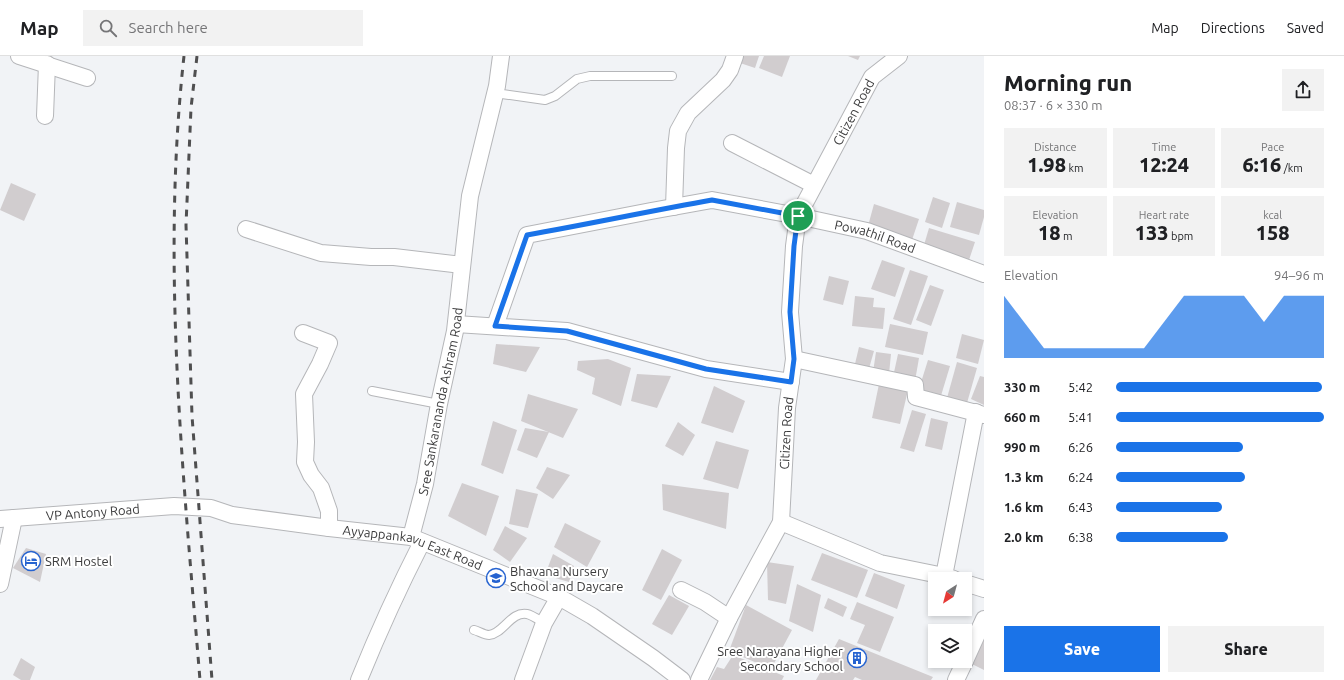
<!DOCTYPE html>
<meta charset="utf-8">
<style>
:root{--surface:#fff;--page:#f2f2f2;--text:#202124;--muted:#757577;--line:#e0e0e0;--accent:#1a73e8}
body{margin:0;font-family:Ubuntu,sans-serif;background:var(--page);color:var(--text);height:100vh;display:flex;flex-direction:column;font-size:15px;white-space:nowrap}
*{box-sizing:border-box;margin:0}
p{font-size:13px;color:var(--muted)}
.icon{flex:none;width:22px;height:22px;fill:none;stroke:currentColor;stroke-width:2;stroke-linecap:round;stroke-linejoin:round}
.map{position:relative;flex:1;overflow:hidden}
.panel{display:flex;flex-direction:column;background:var(--surface);width:360px}
.panel>*{flex:none}
.needle{width:26px;rotate:216deg}
.tools{position:absolute;left:928px;top:516px;display:grid;gap:8px}
.tools a{display:grid;place-items:center;width:44px;height:44px;border-radius:0px;background:var(--surface);box-shadow:0 2px 6px #0003;font-size:20px}
.pin{position:absolute;display:grid;place-items:center;width:34px;height:34px;color:#fff;margin:-17px;border:2px solid #fff;border-radius:50%;box-shadow:0 1px 4px #0007}
.round{display:grid;place-items:center;flex:none;width:42px;height:42px;border-radius:0px;background:var(--page)}
.head{display:flex;align-items:center;justify-content:space-between;height:68px;padding:0 20px}
h1{font-size:22px;font-weight:800;line-height:30px}
.metrics{display:grid;grid-template-columns:repeat(3,1fr);gap:6px;height:68px;padding:4px 20px}
.metrics div{display:grid;align-content:center;border-radius:0px;background:var(--page);text-align:center}
.metrics b{font-size:20px;font-weight:800}
.metrics small{font-size:11px;font-weight:400}
.metrics p{font-size:11px}
.chart{height:112px;padding:8px 20px}
.chart p{display:flex;justify-content:space-between}
.chart svg{width:100%;height:72px;margin-top:4px;fill:var(--accent);opacity:.7}
.cta{display:flex;gap:8px;margin-top:auto;padding:8px 20px}
.cta a{flex:1;height:46px;border-radius:0px;background:var(--accent);color:#fff;font-size:16px;font-weight:800;line-height:46px;text-align:center}
.cta a+a{background:var(--page);color:var(--text)}
ul{padding:0 20px;list-style:none;font-size:13px}
li{display:grid;grid-template-columns:64px 48px 1fr;align-items:center;height:30px}
li i{height:10px;border-radius:5px;background:var(--accent)}
header{display:flex;align-items:center;gap:24px;box-sizing:border-box;height:56px;padding:0 20px;background:var(--surface);border-bottom:1px solid var(--line)}
header strong{font-size:19px}
nav{display:flex;gap:22px;margin-inline-start:auto;font-size:14px}
.search{width:280px;height:36px;background:var(--page);display:flex;align-items:center;gap:10px;box-sizing:border-box;padding:0 14px;border-radius:0px;color:var(--muted);font-size:15px}
main{display:flex;flex:1;min-height:0}
.map>svg:first-child{display:block}
.building{fill:#d1cdcf}
.lines{fill:none;stroke-linecap:round;stroke-linejoin:round}
.service-casing{stroke:#b5b6b9;stroke-width:10}
.minor-casing{stroke:#b5b6b9;stroke-width:18}
.service{stroke:#fff;stroke-width:8}
.minor{stroke:#fff;stroke-width:16}
.rail{stroke:#4f4f50;stroke-width:3;stroke-dasharray:7 7;stroke-linecap:butt}
.route-casing{stroke:#fff;stroke-width:8}
.route{stroke:#1a73e8;stroke-width:5}
.labels{text-anchor:middle;dominant-baseline:central;stroke-width:4;stroke-linejoin:round;paint-order:stroke}
.street-label{font-size:13px;fill:#3b3b3c;stroke:#fff}
.poi-label{font-size:13px;fill:#3b3b3c;stroke:#fff;text-anchor:start}
</style>
<header>
<strong>Map</strong>
<div class="search"><svg class="icon" aria-label="search" viewBox="0 0 24 24"><circle cx="10" cy="10" r="6"/><path d="M15 15l6 6"/></svg>Search here</div>
<nav><a>Map</a><a>Directions</a><a>Saved</a></nav>
</header>
<main>
<div class="map">
<svg width="984" height="624" viewBox="0 0 984 624">
<rect width="100%" height="100%" fill="#f1f3f6"/>
<g class="building">
<polygon points="738,0 759,0 755,12 737,6"/>
<polygon points="764,0 790,0 782,21 759,12"/>
<polygon points="848,0 860,0 858,4"/>
<polygon points="11,127 36,138 24,165 0,154"/>
<polygon points="933,141 950,147 942,172 925,166"/>
<polygon points="957,146 984,154 984,161 979,179 950,171"/>
<polygon points="874,148 919,163 912,184 868,170"/>
<polygon points="929,172 975,186 969,204 924,189"/>
<polygon points="882,204 905,212 895,241 871,233"/>
<polygon points="910,214 928,220 911,269 893,263"/>
<polygon points="829,220 849,225 843,249 823,244"/>
<polygon points="930,229 944,234 931,270 916,264"/>
<polygon points="855,240 874,242 873,251 885,252 883,273 852,270"/>
<polygon points="890,268 928,276 923,299 885,291"/>
<polygon points="962,278 984,284 978,308 956,302"/>
<polygon points="496,288 540,291 526,316 493,308"/>
<polygon points="859,291 874,295 868,316 854,312"/>
<polygon points="876,296 891,298 889,318 873,316"/>
<polygon points="898,298 919,302 915,325 893,321"/>
<polygon points="608,303 631,312 621,350 592,338 595,322 577,314 578,305"/>
<polygon points="928,304 950,310 940,343 918,336"/>
<polygon points="957,306 977,312 967,347 947,342"/>
<polygon points="637,318 671,320 657,352 631,345"/>
<polygon points="980,320 984,321 984,349 971,343"/>
<polygon points="879,328 908,334 900,368 872,362"/>
<polygon points="714,330 745,345 733,377 701,367"/>
<polygon points="528,338 578,353 563,382 521,365"/>
<polygon points="912,354 926,358 914,396 900,392"/>
<polygon points="931,362 948,366 942,394 925,390"/>
<polygon points="493,365 517,374 503,418 481,409"/>
<polygon points="678,366 695,379 683,400 665,390"/>
<polygon points="525,372 549,376 537,402 517,394"/>
<polygon points="716,385 749,394 738,433 703,423"/>
<polygon points="547,411 570,419 553,443 536,432"/>
<polygon points="462,427 499,440 486,480 448,460"/>
<polygon points="662,428 729,437 726,473 663,454"/>
<polygon points="516,433 538,438 528,472 509,468"/>
<polygon points="565,467 601,485 587,511 554,491"/>
<polygon points="505,470 527,482 510,506 493,494"/>
<polygon points="26,492 46,498 40,526 13,512"/>
<polygon points="662,493 682,504 661,544 642,534"/>
<polygon points="822,497 868,514 857,542 811,524"/>
<polygon points="553,498 574,510 569,526 545,519"/>
<polygon points="767,506 794,510 786,548 768,544"/>
<polygon points="874,517 905,529 897,553 865,540"/>
<polygon points="797,528 821,539 813,576 789,565"/>
<polygon points="669,539 689,550 672,579 652,568"/>
<polygon points="828,542 847,551 843,561 824,552"/>
<polygon points="857,546 894,561 880,596 857,587 865,569 850,563"/>
<polygon points="746,549 792,574 771,613 729,595"/>
<polygon points="984,579 984,614 970,607"/>
<polygon points="839,583 933,621 931,624 862,624 855,621 853,624 816,624"/>
<polygon points="733,599 784,620 782,624 710,624 717,611 724,613"/>
<polygon points="21,602 35,611 30,624 21,624 13,619"/>
</g>
<g class="lines">
<defs>
<g id="service">
<polyline points="495,37 545,44 555,40 577,23 590,20 672,20"/>
<polyline points="372,335 439,348"/>
<path d="M474,574C478,575 485,579 489,579C503,578 511,555 527,558C532,559 539,564 544,567"/>
</g>
<g id="minor">
<polyline points="19,0 87,22"/>
<polyline points="45,60 47,8"/>
<polyline points="732,87 814,129"/>
<polyline points="674,151 676,92 678,75 688,57 723,24 730,14 735,0"/>
<polyline points="246,173 321,197 371,201 394,201 462,209"/>
<polyline points="456,268 567,275 706,313 791,326"/>
<path id="s1" d="M495,270L527,179L651,155L712,144L798,160L867,175L984,218"/>
<polyline points="303,277 329,287 320,308 304,338 306,386 305,406 311,419 321,432 329,455 329,472"/>
<polyline points="794,303 915,329 916,341 984,359"/>
<path id="s2" d="M0,463L174,450L211,452L232,459L329,472L411,481L559,541L592,560L653,602L682,624"/>
<polyline points="781,466 880,507 944,520 954,523"/>
<path id="s3" d="M411,481L425,428L439,348L455,275L470,140L497,30L501,0"/>
<polyline points="944,520 976,356"/>
<polyline points="965,527 984,533"/>
<polyline points="0,528 14,462"/>
<polyline points="681,534 705,546 729,562"/>
<polyline points="965,605 984,563"/>
<path d="M359,624C378,577 399,531 422,486"/>
<polyline points="523,624 544,567 559,541"/>
<path id="s4" d="M699,624L729,562L781,466L787,352L794,303L790,256L794,190L798,160L872,21L899,0"/>
<polyline points="956,624 965,605"/>
</g>
</defs>
<use href="#service" class="service-casing"/>
<use href="#minor" class="minor-casing"/>
<use href="#service" class="service"/>
<use href="#minor" class="minor"/>
<g class="rail">
<path d="M184,0C161,207 183,417 200,624"/>
<polyline points="197,0 191,52 186,169 192,360 212,624"/>
</g>
</g>
<g class="lines">
<defs>
<path id="route" d="M712,144L798,160L794,190L790,256L794,303L791,326L706,313L567,275L495,270L527,179C589,168 650,155 712,144Z"/>
</defs>
<use href="#route" class="route-casing"/>
<use href="#route" class="route"/>
</g>
<defs>
<symbol id="hotel-ring" viewBox="-11 -11 22 22"><circle r="9.5" fill="#fff" stroke="#2663d0" stroke-width="1.5"/><path d="M-6-4.5h1.5V1H6V5H4.5V3h-9V5H-6ZM-4 0a1.8 1.8 0 1 1 3.6 0ZM.5 0V-2.5h3Q6-2.5 6 0Z" fill="#2663d0"/></symbol>
<symbol id="school-ring" viewBox="-11 -11 22 22"><circle r="9.5" fill="#fff" stroke="#2663d0" stroke-width="1.5"/><path d="M0-5L7-2L0 1L-7-2ZM-4 1L0 2.5L4 1V4Q0 6-4 4Z" fill="#2663d0"/></symbol>
<symbol id="building-ring" viewBox="-11 -11 22 22"><circle r="9.5" fill="#fff" stroke="#2663d0" stroke-width="1.5"/><path d="M-4-6H4V6H1V3H-1V6H-4ZM-2.5-4.3h1.7v1.8h-1.7ZM.8-4.3h1.7v1.8H.8ZM-2.5-1h1.7V.8h-1.7ZM.8-1h1.7V.8H.8Z" fill="#2663d0"/></symbol>
</defs>
<g fill-rule="evenodd">
<use href="#hotel-ring" x="20" y="494" width="22" height="22"/>
<use href="#school-ring" x="485" y="511" width="22" height="22"/>
<use href="#building-ring" x="846" y="591" width="22" height="22"/>
</g>
<g class="labels">
<g class="street-label">
<text stroke="none"><textPath href="#s4" startOffset="603">Citizen Road</textPath></text>
<text stroke="none"><textPath href="#s1" startOffset="452">Powathil Road</textPath></text>
<text stroke="none"><textPath href="#s3" startOffset="139">Sree Sankarananda Ashram Road</textPath></text>
<text stroke="none"><textPath href="#s4" startOffset="267">Citizen Road</textPath></text>
<text stroke="none"><textPath href="#s2" startOffset="93">VP Antony Road</textPath></text>
<text stroke="none"><textPath href="#s2" startOffset="418">Ayyappankavu East Road</textPath></text>
</g>
<g class="poi-label">
<text x="45" y="505">SRM Hostel</text>
<text x="510" y="515">Bhavana Nursery<tspan x="510" dy="15">School and Daycare</tspan></text>
<text x="843" y="595" text-anchor="end">Sree Narayana Higher<tspan x="843" dy="15">Secondary School</tspan></text>
</g>
</g>
</svg>
<div class="tools">
<a><svg class="needle" viewBox="-14 -14 28 28"><path d="M0-13l5 13h-10z" fill="#e53935"/><path d="M0 13l5-13h-10z" fill="#757577"/></svg></a>
<a><svg class="icon" aria-label="layers" viewBox="0 0 24 24"><path d="M12 4l9 5-9 5-9-5zM3 14l9 5 9-5"/></svg></a>
</div>
<div class="pin" style="left:798px;top:160px;background:#1e9e55"><svg class="icon" aria-label="arrive" viewBox="0 0 24 24"><path d="M6 21V4h12l-3 4 3 4H6"/></svg></div>
</div>
<section class="panel">
<div class="head"><div><h1>Morning run</h1><p>08:37 · 6 × 330 m</p></div><a class="round"><svg class="icon" aria-label="share" viewBox="0 0 24 24"><path d="M12 15V3M7 8l5-5 5 5M5 13v7h14v-7"/></svg></a></div>
<div class="metrics">
<div><p>Distance</p><b>1.98<small> km</small></b></div>
<div><p>Time</p><b>12:24</b></div>
<div><p>Pace</p><b>6:16<small> /km</small></b></div>
</div>
<div class="metrics">
<div><p>Elevation</p><b>18<small> m</small></b></div>
<div><p>Heart rate</p><b>133<small> bpm</small></b></div>
<div><p>kcal</p><b>158</b></div>
</div>
<div class="chart"><p><span>Elevation</span>94–96 m</p>
<svg viewBox="0 0 160 44" preserveAspectRatio="none"><path d="M0 44V6L10 22L20 38L30 38L40 38L50 38L60 38L70 38L80 22L90 6L100 6L110 6L120 6L130 22L140 6L150 6L160 6V44z"/></svg>
</div>
<ul>
<li><b>330 m</b>5:42<i style="width:99%"></i></li>
<li><b>660 m</b>5:41<i style="width:100%"></i></li>
<li><b>990 m</b>6:26<i style="width:61%"></i></li>
<li><b>1.3 km</b>6:24<i style="width:62%"></i></li>
<li><b>1.6 km</b>6:43<i style="width:51%"></i></li>
<li><b>2.0 km</b>6:38<i style="width:54%"></i></li>
</ul>
<div class="cta"><a>Save</a><a>Share</a></div>
</section>
</main>
